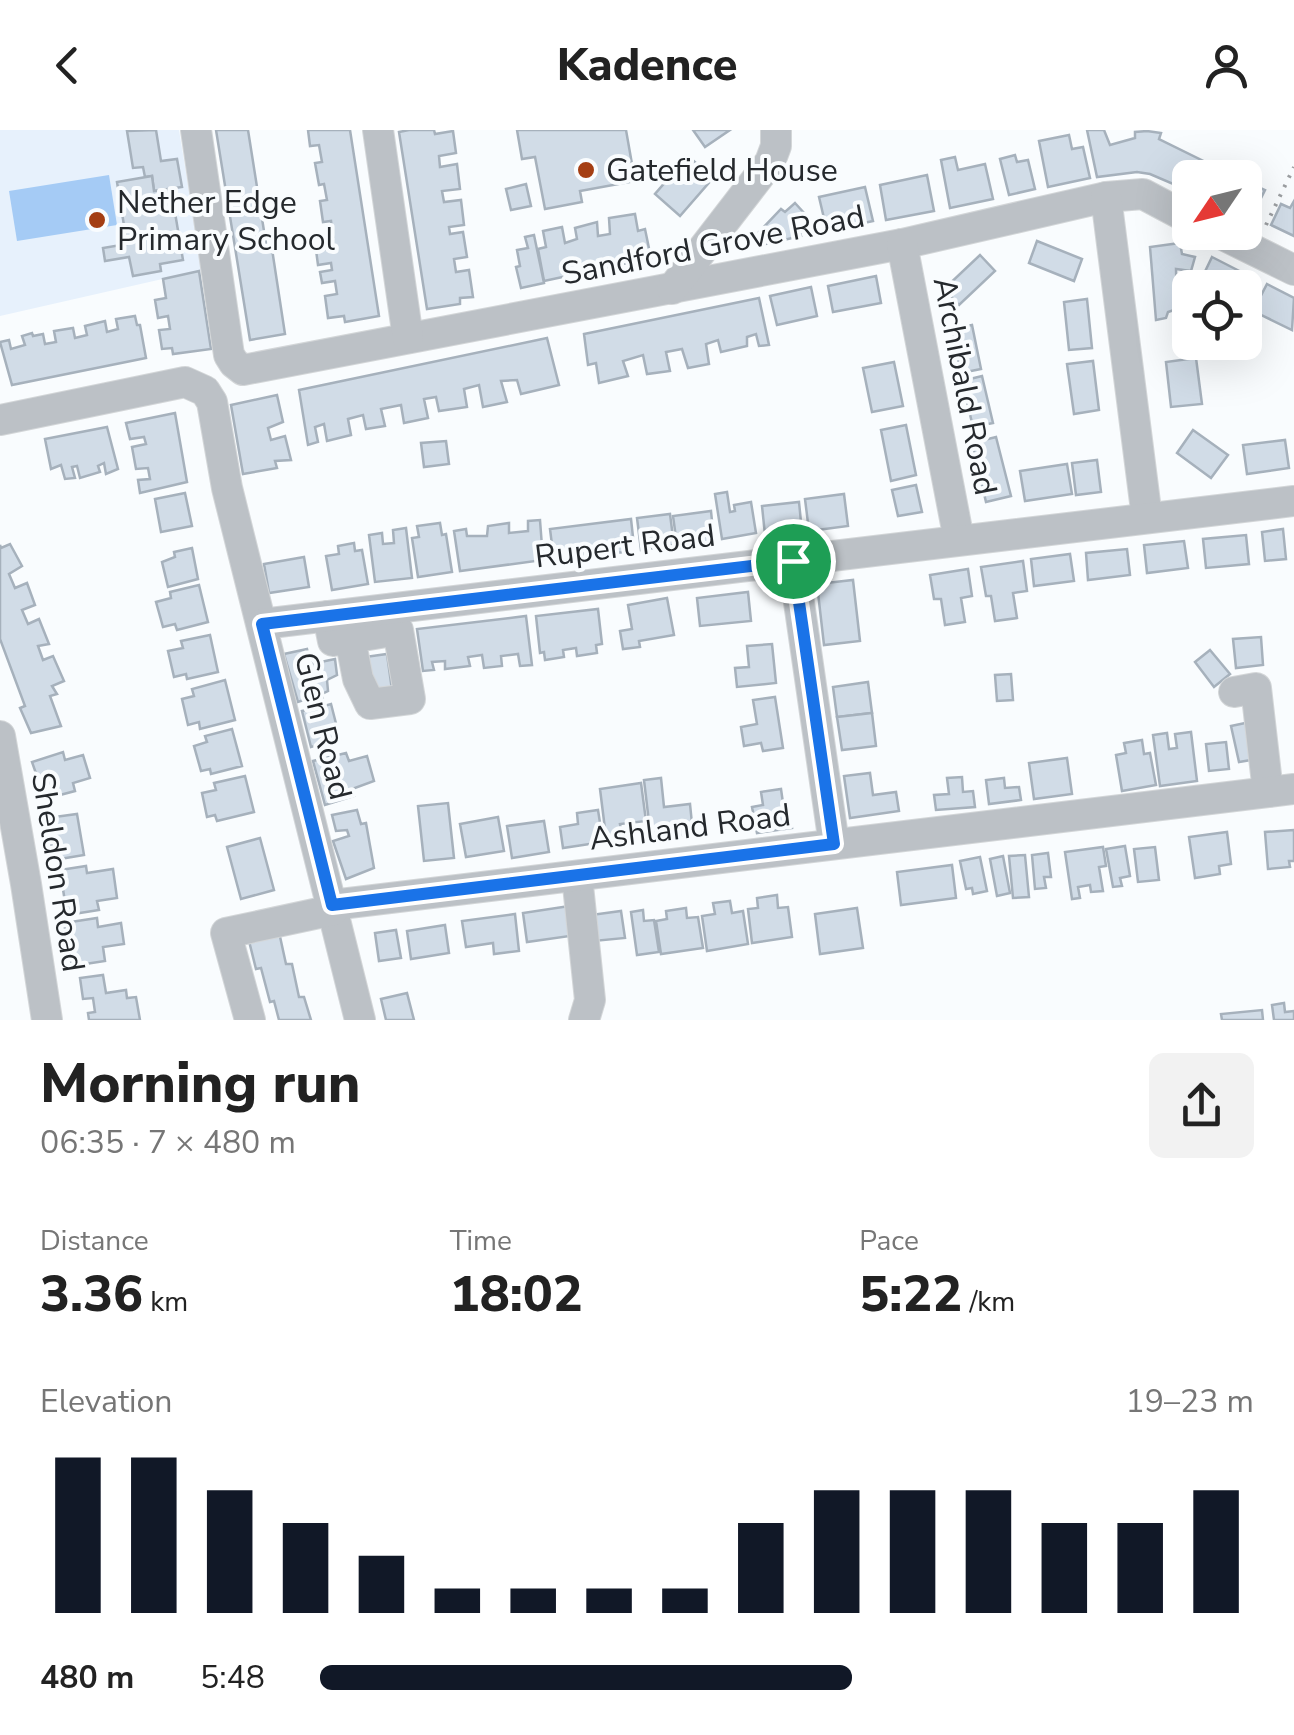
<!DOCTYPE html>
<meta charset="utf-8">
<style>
:root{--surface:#fff;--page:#f2f2f2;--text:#222;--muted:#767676;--accent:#111827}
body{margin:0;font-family:"Nunito Sans",sans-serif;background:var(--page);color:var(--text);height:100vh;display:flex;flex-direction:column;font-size:38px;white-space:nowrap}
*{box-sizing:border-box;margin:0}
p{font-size:32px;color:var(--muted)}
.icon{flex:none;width:55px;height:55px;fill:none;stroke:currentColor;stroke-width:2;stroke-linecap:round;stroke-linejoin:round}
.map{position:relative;height:890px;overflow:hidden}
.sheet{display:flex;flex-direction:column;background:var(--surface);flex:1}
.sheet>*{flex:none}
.needle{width:65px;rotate:235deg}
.fabs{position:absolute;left:1172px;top:30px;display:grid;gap:20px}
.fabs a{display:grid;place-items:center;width:90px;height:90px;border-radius:15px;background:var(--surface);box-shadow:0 10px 40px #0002;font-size:50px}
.pin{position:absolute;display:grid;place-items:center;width:85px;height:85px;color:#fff;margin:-42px;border:5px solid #fff;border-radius:50%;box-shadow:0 2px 10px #0007}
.round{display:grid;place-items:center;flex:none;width:105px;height:105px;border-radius:15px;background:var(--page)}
.headline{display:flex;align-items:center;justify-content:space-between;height:170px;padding:0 40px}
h1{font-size:55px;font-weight:800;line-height:75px}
.figures{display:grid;grid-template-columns:repeat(3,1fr);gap:15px;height:170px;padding:10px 40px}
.figures div{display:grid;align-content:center}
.figures b{font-size:50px;font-weight:800}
.figures small{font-size:28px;font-weight:400}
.figures p{font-size:28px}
.chart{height:280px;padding:20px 40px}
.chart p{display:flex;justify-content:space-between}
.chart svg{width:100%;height:180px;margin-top:10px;stroke:var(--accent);stroke-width:6}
ul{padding:0 40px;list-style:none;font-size:32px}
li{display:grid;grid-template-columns:160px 120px 1fr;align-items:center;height:75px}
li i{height:25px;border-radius:12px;background:var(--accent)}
header{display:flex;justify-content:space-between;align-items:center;height:130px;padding:0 40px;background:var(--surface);font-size:45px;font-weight:800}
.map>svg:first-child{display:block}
.built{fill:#e7f1fc}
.green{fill:#a5cbf5}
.building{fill:#d1dce7;stroke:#a6b1bc;stroke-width:2.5}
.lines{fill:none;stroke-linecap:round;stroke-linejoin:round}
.minor-casing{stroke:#d3d6d8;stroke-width:32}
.path{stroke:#9c9fa2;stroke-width:4;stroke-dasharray:2.5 8;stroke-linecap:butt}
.minor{stroke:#bcc1c6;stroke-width:30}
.route-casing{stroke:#fff;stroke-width:20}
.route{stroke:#1a73e8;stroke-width:12}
.poi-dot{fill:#a43e13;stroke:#f9fcfe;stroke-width:4}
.labels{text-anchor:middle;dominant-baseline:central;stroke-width:8;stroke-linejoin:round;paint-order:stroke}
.poi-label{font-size:32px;fill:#25292d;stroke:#f9fcfe;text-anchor:start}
.street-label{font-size:32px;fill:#25292d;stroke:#f9fcfe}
</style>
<header><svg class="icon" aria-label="back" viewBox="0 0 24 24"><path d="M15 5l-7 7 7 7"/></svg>Kadence<svg class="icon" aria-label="person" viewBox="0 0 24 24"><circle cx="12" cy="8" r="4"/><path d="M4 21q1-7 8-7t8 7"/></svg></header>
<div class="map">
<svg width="1294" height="890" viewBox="0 0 1294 890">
<rect width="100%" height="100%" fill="#f9fcfe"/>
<polygon class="built" points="0,0 179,0 202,140 0,186"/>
<polygon class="green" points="109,45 117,95 17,111 9,61"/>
<g class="building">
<polygon points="156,0 161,31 177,29 182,57 154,61 152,46 145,47 143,37 133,38 127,1"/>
<polygon points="216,0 248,0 267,120 272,119 285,204 250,210"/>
<polygon points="308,0 350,0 379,186 345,192 344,186 328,188 325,166 337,164 335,151 322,153 320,142 332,140 331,133 318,135 316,120 327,119 326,108 333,107 331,91 323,92 320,71 327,70 324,54 319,55 315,33 322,32 319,15 310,16"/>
<polygon points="409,0 434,0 435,4 453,1 456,23 439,26 440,37 457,34 460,59 442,61 444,72 461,70 464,95 449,97 450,104 463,102 467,127 454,129 456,142 469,140 473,167 460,168 460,174 427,179 399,2"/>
<polygon points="517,0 626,0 635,51 580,61 582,72 545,79 535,27 522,29"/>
<polygon points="693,0 730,0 705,17"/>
<polygon points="1087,0 1104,0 1110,15 1135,8 1135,2 1147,1 1161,3 1159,9 1238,48 1190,48 1190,54 1187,60 1150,44 1137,42 1097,47"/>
<polygon points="1069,5 1072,19 1083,17 1090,48 1048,57 1039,11"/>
<polygon points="1015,25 1017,32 1028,30 1035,59 1009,65 1000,29"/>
<polygon points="688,26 713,48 680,86 655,64"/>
<polygon points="955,27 958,40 985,34 993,69 950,78 941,30"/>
<polygon points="927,45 934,81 886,90 880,55"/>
<polygon points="152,46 154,61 171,59 183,130 160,134 161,141 133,146 129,127 105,131 103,118 127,114 117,52"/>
<polygon points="1245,51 1265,60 1251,88 1245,85"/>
<polygon points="526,54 531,76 511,80 506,59"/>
<polygon points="865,57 873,91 827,101 819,67"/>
<polygon points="1294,71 1294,106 1271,95 1281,74 1290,78"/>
<polygon points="795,73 805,84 797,89 801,106 766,114 759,109 759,102 781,79 785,82"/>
<polygon points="635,84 638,101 645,99 651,128 544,151 538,119 546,117 543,101 562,97 565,113 577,109 575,98 597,92 598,106 610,104 609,88"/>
<polygon points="534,105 544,153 521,158 516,137 520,136 517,120 528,118 525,107"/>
<polygon points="1037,111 1082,129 1074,151 1029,133"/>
<polygon points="1180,113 1182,124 1195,127 1191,141 1176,139 1177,179 1168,182 1166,188 1156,190 1150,117"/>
<polygon points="980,125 995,141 959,175 944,159"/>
<polygon points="1212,127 1251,147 1245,159 1205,158 1199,154"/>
<polygon points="199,141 211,219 173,224 172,218 162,219 159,200 170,199 168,186 158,188 155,170 166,168 163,149"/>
<polygon points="876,146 881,173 833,182 828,156"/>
<polygon points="1267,154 1294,168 1292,200 1253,181"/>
<polygon points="811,157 817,186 777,195 770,166"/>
<polygon points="759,168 769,215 759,216 756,204 747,207 747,216 721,222 718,210 706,214 709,234 688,238 682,219 666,222 670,241 647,244 643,225 623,231 628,246 599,253 596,233 588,235 584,204"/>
<polygon points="1087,169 1092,218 1069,220 1064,172"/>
<polygon points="135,186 137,195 140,195 146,228 12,255 0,212 9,210 11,219 25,215 22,206 32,203 33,206 43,204 45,214 56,212 54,201 73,198 75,208 87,205 85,196 105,191 107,202 118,199 116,189"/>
<polygon points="972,195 981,239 961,243 952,199"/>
<polygon points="547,208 559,255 521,264 517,250 501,251 507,272 483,277 479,255 464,259 467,277 439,281 436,267 424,269 428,288 404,293 401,275 381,279 385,296 366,299 363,285 348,289 351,305 327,311 324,294 315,297 318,312 308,315 299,260"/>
<polygon points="1196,228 1202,274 1171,277 1166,232"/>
<polygon points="1093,231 1099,280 1074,284 1067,234"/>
<polygon points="894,232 903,276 872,282 863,238"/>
<polygon points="982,246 993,293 973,297 962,251"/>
<polygon points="277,265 283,292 268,298 271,310 285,306 291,330 275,331 277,338 243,344 231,275"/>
<polygon points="175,283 187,352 140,363 138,350 150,349 148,338 136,339 132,317 146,314 144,307 130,309 126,293"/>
<polygon points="906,295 916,345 891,351 881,300"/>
<polygon points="107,297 118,339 106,344 104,333 98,336 100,342 80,348 77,336 72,337 75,348 65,349 61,335 51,339 45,309"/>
<polygon points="1193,300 1228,325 1211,348 1177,323"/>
<polygon points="996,307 1011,366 986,372 972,313"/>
<polygon points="1285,310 1289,338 1247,344 1243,315"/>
<polygon points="446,311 449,334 424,337 421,313"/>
<polygon points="1097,330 1101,362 1076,365 1072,333"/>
<polygon points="1067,334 1072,364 1025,371 1020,341"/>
<polygon points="916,355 922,382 898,386 892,360"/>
<polygon points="727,362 730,382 735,381 734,375 751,372 756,403 722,409 715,364"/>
<polygon points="185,363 192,396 161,402 155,369"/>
<polygon points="844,364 848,396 809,401 805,369"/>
<polygon points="799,372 802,402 765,405 762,376"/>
<polygon points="711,381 714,411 677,415 673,386"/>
<polygon points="670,384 674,415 641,420 637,388"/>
<polygon points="631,389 633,407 622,408 624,422 596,426 595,418 582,420 583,428 554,431 550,399"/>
<polygon points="540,390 543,430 460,441 454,401 466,399 467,406 487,406 488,396 509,393 509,403 528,401 528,391"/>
<polygon points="440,393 442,405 446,404 452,442 418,447 412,408 419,407 417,396"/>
<polygon points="406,398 412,448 375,452 369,405 382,403 383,414 394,413 393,400"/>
<polygon points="1283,399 1286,429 1265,431 1262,402"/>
<polygon points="1246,405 1249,434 1206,438 1203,409"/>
<polygon points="1184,411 1188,438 1147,443 1144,415"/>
<polygon points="354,413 355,421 362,420 368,454 332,460 326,426 339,424 338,416"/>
<polygon points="10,414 22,436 9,444 15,458 27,453 35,475 22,480 28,494 39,489 49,514 38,516 43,530 53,526 64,551 52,556 57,564 50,566 61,596 31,603 20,578 25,576 0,509 0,415 1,418"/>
<polygon points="192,418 198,449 168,457 162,432 175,427 174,422"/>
<polygon points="1127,419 1130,445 1088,450 1086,423"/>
<polygon points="1070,424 1074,451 1034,456 1031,429"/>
<polygon points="304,427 309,457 269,463 264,434"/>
<polygon points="1023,431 1027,461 1013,463 1017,488 995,491 991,466 986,466 981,437"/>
<polygon points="968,439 972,466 961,468 965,492 945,495 941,469 934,469 930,445"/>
<polygon points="853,450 860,511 824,515 817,454"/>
<polygon points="199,455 208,492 177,500 175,494 163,497 156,472 171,468 170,462"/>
<polygon points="748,462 751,491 700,496 697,468"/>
<polygon points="667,468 674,505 639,511 640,517 623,519 620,501 632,499 628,475"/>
<polygon points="598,479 602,514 596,515 597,523 577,526 576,518 563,520 564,527 545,530 544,522 540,523 536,486"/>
<polygon points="526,486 532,535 520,536 518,524 501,526 502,536 484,538 482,525 468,527 470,536 445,539 445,531 432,532 434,540 423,541 417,499"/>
<polygon points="210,505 218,542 187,549 186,544 174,547 168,521 183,518 181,511"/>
<polygon points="1261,507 1263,535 1236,538 1233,509"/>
<polygon points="772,514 776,553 737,557 735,538 749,537 747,516"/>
<polygon points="307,519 311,534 335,529 337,545 327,550 328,561 322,564 324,576 331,574 340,609 311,617 302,581 312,579 310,568 298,572 284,524"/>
<polygon points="1210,520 1230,544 1214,557 1195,532"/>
<polygon points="387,524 392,560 370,563 365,527"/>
<polygon points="1011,544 1013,570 997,571 995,545"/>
<polygon points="225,550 235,590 200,599 199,592 188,595 182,569 194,566 192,559"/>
<polygon points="868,552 872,583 837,587 833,557"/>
<polygon points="775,567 783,618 763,621 761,613 744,616 741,597 757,594 753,570"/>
<polygon points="872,583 876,616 842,620 837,587"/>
<polygon points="1250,592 1257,629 1239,632 1231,596"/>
<polygon points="232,599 242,636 211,644 210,639 201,641 194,616 207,612 205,606"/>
<polygon points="1191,602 1197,651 1160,656 1153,605 1167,603 1169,619 1177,618 1175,604"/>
<polygon points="1142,610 1144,624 1150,623 1156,655 1122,661 1116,625 1126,623 1124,613"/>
<polygon points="1226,612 1229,639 1209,641 1206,614"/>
<polygon points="63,622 65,630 83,625 90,648 73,653 75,661 45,669 32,632"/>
<polygon points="346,623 349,631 367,626 374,651 352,659 354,666 325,675 313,631"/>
<polygon points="1067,628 1072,664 1034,669 1029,633"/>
<polygon points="870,643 873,665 896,662 899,681 850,688 844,646"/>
<polygon points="245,646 254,682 217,691 215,685 207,687 202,663 216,660 214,653"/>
<polygon points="962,647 963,662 973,661 975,677 936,680 934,665 949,664 947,648"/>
<polygon points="661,648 664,677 690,674 693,704 651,709 644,650"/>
<polygon points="1004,648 1005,658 1019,657 1021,670 989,674 986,650"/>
<polygon points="641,653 646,691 620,694 622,705 606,707 600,659"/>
<polygon points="781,659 784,680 789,679 792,698 757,703 752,677 763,675 761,662"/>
<polygon points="448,673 454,728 424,731 418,676"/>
<polygon points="357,680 361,694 366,693 374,738 346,749 333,711 349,706 347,700 336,701 332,685"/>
<polygon points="598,680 603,712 563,718 560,697 578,694 577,683"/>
<polygon points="77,684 84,725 54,730 47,688"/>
<polygon points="498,687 504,721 466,727 460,694"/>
<polygon points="544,691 549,722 512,728 507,696"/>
<polygon points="1294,700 1294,731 1289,731 1290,737 1268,739 1265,702"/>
<polygon points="1227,702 1231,734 1219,736 1220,744 1195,748 1189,707"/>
<polygon points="260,708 274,760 241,769 227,717"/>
<polygon points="1125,716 1130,746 1120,748 1122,756 1113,757 1106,719"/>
<polygon points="1103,717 1106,736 1099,737 1103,761 1091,762 1090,755 1078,757 1080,768 1072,769 1065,722"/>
<polygon points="1155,717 1159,750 1138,752 1134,719"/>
<polygon points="1048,723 1051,747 1044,747 1046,758 1035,759 1032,725"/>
<polygon points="1025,725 1029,767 1013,768 1009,726"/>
<polygon points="1003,726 1010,763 997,766 990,729"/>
<polygon points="980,727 987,761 973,764 972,758 966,759 960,731"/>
<polygon points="952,735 956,768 901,775 897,742"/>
<polygon points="86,736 87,743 113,739 117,768 97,771 99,780 67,785 60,740"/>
<polygon points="777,765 778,778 788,777 792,807 752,813 748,779 758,778 757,768"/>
<polygon points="730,771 732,783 743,781 748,814 707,821 702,786 715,784 713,773"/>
<polygon points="576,775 570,806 527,812 523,783"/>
<polygon points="686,778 687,788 698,787 703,818 661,824 656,791 667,789 666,781"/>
<polygon points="857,778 863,818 820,824 815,784"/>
<polygon points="643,780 644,791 654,790 659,822 637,825 631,782"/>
<polygon points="621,781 625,808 594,811 591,785"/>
<polygon points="515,784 519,821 494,824 493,813 466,817 462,791"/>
<polygon points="97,788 98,797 121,793 124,814 103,817 105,831 72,836 64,793"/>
<polygon points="445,795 449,823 411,829 407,801"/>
<polygon points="396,800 401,828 379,831 375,803"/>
<polygon points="279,802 286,834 292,834 299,867 304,867 311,890 279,890 274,871 270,872 261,838 256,839 248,807"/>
<polygon points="103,845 106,863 126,860 127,868 136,867 140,890 89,890 88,883 95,882 93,868 83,869 80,848"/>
<polygon points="407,863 414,890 386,890 381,869"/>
<polygon points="1284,873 1285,882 1294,881 1294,890 1274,890 1272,875"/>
<polygon points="1262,880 1263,890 1222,890 1221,884"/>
</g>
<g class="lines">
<defs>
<g id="minor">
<polyline points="196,0 229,225 234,233 243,240 902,114 1106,67 1143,64 1190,89"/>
<polyline points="378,0 408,208"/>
<polyline points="1106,67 1147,388"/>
<polyline points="1217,102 1294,140"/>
<polyline points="902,114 959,410"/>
<polyline points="672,159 770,32 776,16 776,0"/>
<polyline points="0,290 185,252 205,261 212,272 227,358 360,890"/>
<polyline points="793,431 834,714"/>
<polyline points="328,486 333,511 398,500 410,569 370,574 358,549 350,508"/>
<polyline points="262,494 1294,371"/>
<polyline points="1234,562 1256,558 1268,662"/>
<polyline points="0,606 26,754 47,890"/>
<polyline points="577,746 590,870 584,890"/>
<polyline points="332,775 1294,659"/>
<polyline points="250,890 226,803 333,780"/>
</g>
</defs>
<use href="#minor" class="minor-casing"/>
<polyline class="path" points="1266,95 1294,37"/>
<use href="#minor" class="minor"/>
</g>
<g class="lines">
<defs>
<polygon id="route" points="793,431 834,714 332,775 262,494"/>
</defs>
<use href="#route" class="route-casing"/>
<use href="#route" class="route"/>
</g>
<g class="poi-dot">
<circle cx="586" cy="40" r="10"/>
<circle cx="97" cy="90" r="10"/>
</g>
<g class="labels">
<g class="poi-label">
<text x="606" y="40">Gatefield House</text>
<text x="117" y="72">Nether Edge<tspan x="117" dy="37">Primary School</tspan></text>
</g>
<g class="street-label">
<text transform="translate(713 115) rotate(-11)">Sandford Grove Road</text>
<text transform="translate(965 256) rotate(79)">Archibald Road</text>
<text transform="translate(625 416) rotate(-7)">Rupert Road</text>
<text transform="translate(323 596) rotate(76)">Glen Road</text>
<text transform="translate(690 697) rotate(-7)">Ashland Road</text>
<text transform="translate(58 742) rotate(81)">Sheldon Road</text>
</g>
</g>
</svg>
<div class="fabs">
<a><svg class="needle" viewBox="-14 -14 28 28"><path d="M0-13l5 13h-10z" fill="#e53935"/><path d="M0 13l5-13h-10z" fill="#767676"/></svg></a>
<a><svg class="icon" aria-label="locate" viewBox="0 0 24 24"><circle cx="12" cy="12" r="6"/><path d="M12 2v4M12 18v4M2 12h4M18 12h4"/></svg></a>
</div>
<div class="pin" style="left:793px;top:431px;background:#1e9e55"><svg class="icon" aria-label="arrive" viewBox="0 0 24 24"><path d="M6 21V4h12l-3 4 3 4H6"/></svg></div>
</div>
<section class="sheet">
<div class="headline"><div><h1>Morning run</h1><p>06:35 · 7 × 480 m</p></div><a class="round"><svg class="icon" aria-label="share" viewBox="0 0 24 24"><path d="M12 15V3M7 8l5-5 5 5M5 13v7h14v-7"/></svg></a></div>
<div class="figures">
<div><p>Distance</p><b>3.36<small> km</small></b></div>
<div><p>Time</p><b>18:02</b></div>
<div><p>Pace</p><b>5:22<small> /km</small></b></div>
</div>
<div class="chart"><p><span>Elevation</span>19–23 m</p>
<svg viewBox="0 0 160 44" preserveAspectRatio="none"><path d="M5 44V6M15 44V6M25 44V14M35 44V22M45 44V30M55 44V38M65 44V38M75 44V38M85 44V38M95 44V22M105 44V14M115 44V14M125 44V14M135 44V22M145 44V22M155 44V14"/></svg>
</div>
<ul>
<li><b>480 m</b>5:48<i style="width:57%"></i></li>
</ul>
</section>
